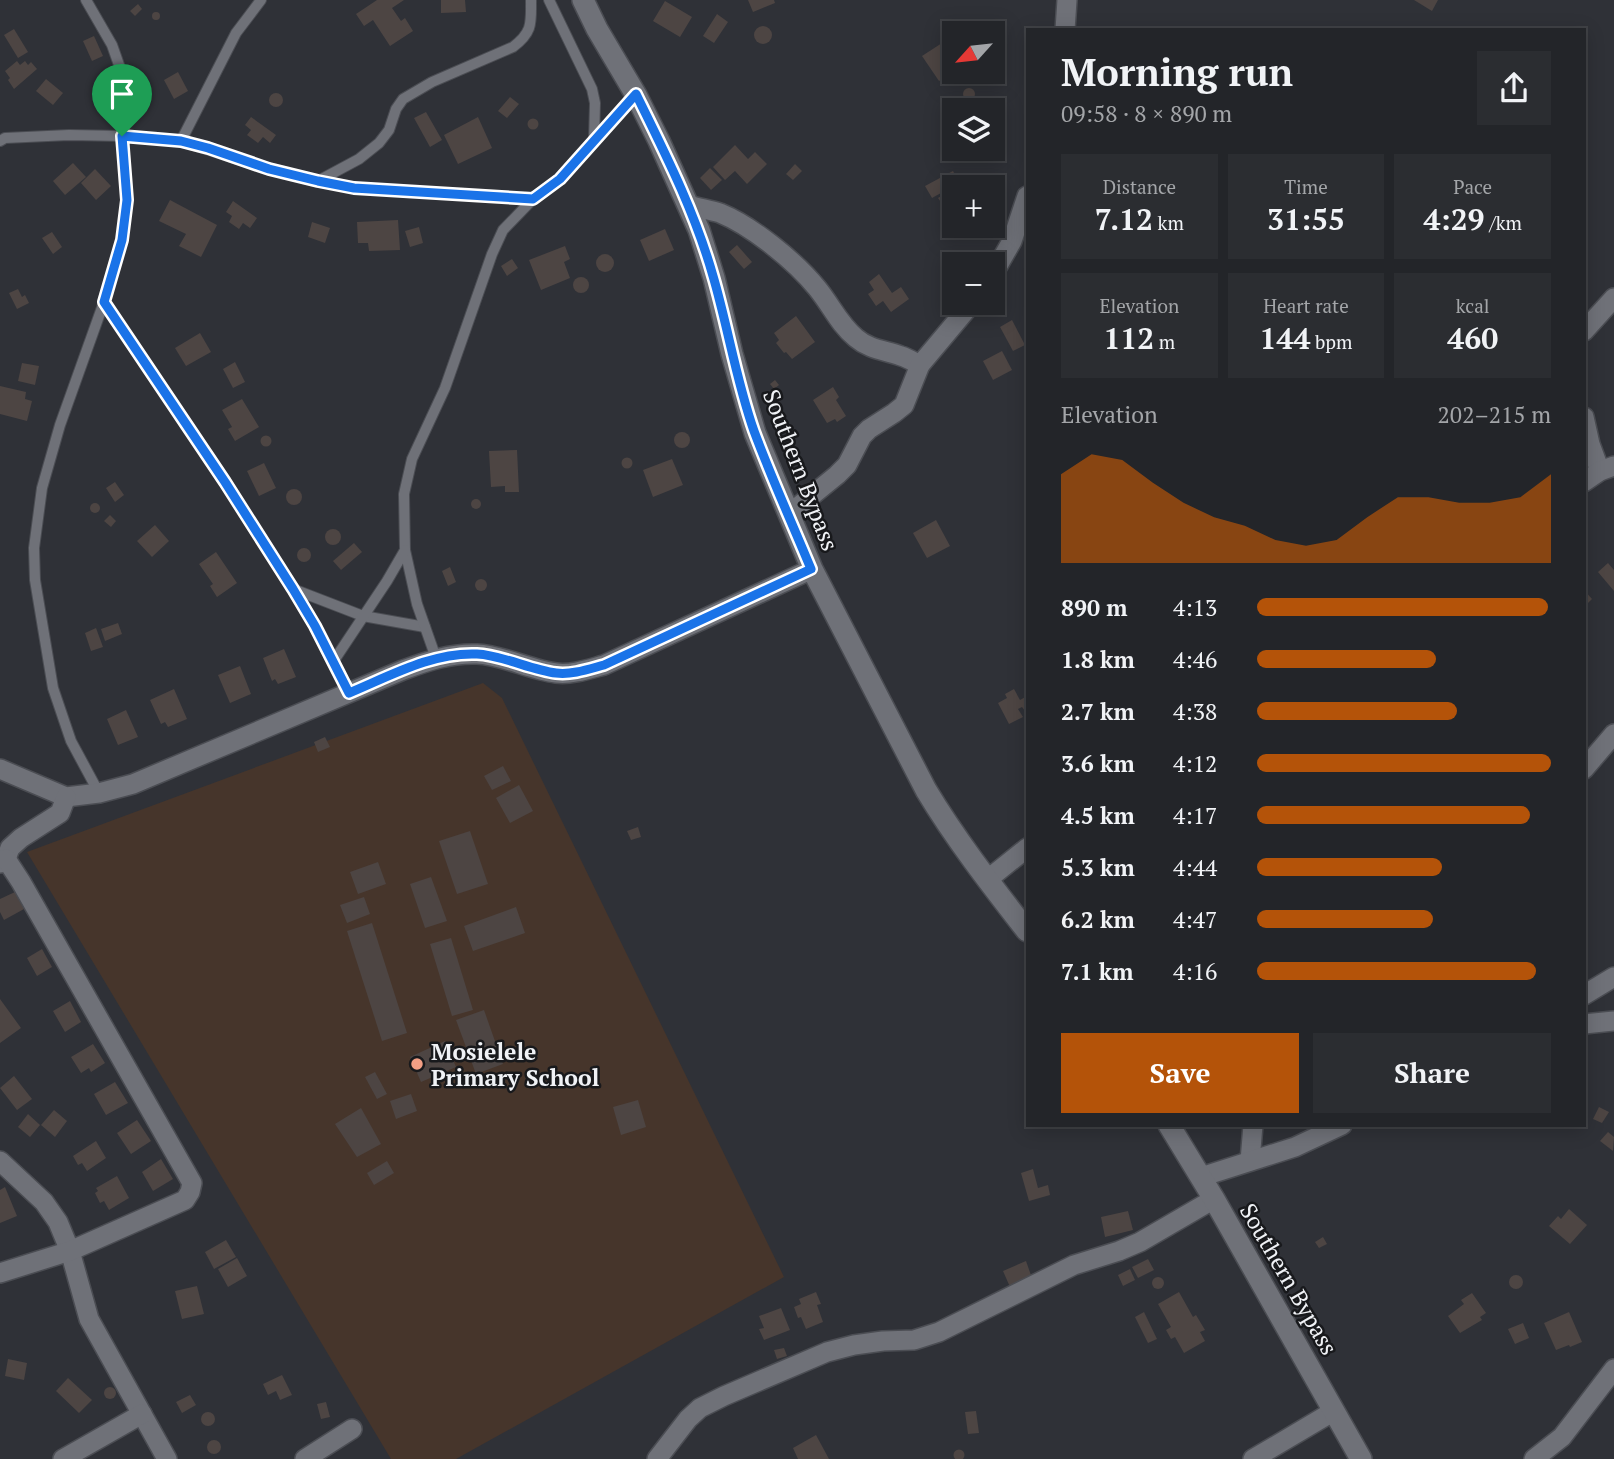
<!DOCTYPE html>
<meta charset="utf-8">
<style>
:root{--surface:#232529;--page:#2b2d31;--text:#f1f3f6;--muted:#a3a5a8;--line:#404246;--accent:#b45309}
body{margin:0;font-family:"PT Serif",serif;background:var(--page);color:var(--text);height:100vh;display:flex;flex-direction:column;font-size:26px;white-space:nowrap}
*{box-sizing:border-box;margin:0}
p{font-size:23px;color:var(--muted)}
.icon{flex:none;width:38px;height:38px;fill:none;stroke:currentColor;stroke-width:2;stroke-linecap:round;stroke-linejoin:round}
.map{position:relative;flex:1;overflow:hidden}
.details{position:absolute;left:1026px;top:28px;width:560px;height:1099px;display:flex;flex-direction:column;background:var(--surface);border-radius:0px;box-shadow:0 4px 18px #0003,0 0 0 2px var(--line)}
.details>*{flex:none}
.needle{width:46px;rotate:243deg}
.tools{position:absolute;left:942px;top:21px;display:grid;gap:14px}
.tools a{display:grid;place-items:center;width:63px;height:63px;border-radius:0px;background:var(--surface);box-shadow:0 4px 18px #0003,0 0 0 2px var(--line);font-size:35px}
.pin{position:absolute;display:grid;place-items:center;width:60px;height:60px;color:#fff;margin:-72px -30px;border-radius:50% 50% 50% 0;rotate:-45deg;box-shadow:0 0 7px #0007}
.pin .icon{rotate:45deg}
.round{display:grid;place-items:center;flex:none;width:74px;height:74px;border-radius:0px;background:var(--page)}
.head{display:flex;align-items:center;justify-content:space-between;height:119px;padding:0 35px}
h1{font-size:38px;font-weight:600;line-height:52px}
.stats{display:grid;grid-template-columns:repeat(3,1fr);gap:10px;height:119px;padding:7px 35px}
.stats div{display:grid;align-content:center;border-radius:0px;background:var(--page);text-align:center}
.stats b{font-size:30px;font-weight:600}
.stats small{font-size:19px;font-weight:400}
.stats p{font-size:19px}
.chart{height:196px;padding:14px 35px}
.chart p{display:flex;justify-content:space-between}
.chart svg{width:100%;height:126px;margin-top:7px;fill:var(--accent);opacity:.7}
.cta{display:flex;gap:14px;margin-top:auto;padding:14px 35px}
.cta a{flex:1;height:80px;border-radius:0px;background:var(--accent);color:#fff;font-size:28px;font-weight:600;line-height:80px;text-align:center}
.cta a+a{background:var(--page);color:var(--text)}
ul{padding:0 35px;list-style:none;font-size:23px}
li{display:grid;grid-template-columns:112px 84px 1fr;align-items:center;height:52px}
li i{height:18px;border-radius:9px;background:var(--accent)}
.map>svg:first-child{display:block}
.education{fill:#46352b}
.building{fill:#4d4543}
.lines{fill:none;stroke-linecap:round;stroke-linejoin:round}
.lane-casing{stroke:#4b4d53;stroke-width:12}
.street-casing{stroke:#4b4d53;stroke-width:22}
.secondary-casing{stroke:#4b4d53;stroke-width:24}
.lane{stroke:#6f7178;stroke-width:10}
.street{stroke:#6f7178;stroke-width:19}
.secondary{stroke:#6f7178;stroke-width:21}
.route-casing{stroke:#fff;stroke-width:14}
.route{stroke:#1a73e8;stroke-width:9}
.poi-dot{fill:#f39f85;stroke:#18191c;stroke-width:2.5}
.labels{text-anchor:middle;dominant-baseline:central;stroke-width:5;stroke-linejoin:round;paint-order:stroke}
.street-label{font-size:23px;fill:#f0f2f6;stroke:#18191c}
.poi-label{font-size:23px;font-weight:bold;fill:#f0f2f6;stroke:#18191c;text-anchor:start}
</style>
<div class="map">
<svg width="1614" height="1459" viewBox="0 0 1614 1459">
<rect width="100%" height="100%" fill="#2f3137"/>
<polygon class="education" points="483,683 502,698 784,1277 456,1459 391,1459 27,852"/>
<g class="building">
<polygon points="377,0 404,0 392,8 401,21 405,18 413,31 390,46 373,20 364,26 356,14"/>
<polygon points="441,0 465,0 466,12 441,13"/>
<polygon points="748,0 774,0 775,3 753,12"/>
<polygon points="1414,0 1438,0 1432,11"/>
<polygon points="665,1 692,17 680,37 653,21"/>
<polygon points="138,4 142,9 135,16 130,11"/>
<circle cx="156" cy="16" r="4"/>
<polygon points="717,14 728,22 714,43 703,36"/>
<circle cx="763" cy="35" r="9"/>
<polygon points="14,29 28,52 18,58 4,35"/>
<polygon points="94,36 103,56 92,61 83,41"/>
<polygon points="942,43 954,62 954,72 939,81 922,56"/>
<polygon points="17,61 20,65 25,61 28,65 31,62 37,69 14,89 8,80 10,78 5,71"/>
<polygon points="178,72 188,91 174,99 164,80"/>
<polygon points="967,72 982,72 974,79"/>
<polygon points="46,79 63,93 53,105 36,91"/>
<circle cx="969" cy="94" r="6"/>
<circle cx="276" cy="100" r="7"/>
<polygon points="510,97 519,104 507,118 498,111"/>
<polygon points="426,112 442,140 430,147 414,118"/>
<polygon points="251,117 276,135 270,143 263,137 258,143 247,135 251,130 245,125"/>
<polygon points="478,117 492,148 458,164 444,135"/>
<circle cx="533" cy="124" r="5.5"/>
<polygon points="735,145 748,159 755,152 767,164 747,184 735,171 725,180 713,167"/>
<polygon points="73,163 86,177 65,195 53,181"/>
<polygon points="795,164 802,171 793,180 786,174"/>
<polygon points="710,168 722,180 711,190 700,178"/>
<polygon points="95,169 111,186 96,200 81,183"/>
<polygon points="953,171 959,183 932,198 925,186"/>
<polygon points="982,180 983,187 973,187 972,181"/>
<polygon points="954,188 954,206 947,211 938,198"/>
<polygon points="170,200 217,225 201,257 179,246 186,234 159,221"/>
<polygon points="233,201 257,218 250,228 243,223 239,229 229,222 232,216 226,212"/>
<polygon points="398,220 400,250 369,251 368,243 358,243 357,222"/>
<polygon points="312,222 330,228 325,243 308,237"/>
<polygon points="419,227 423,243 410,247 405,231"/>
<polygon points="665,229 674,250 649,261 640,240"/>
<polygon points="52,232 62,247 53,254 42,238"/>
<polygon points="737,245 752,262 744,269 729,252"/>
<polygon points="565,246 570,259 564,262 570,278 541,290 529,260"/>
<circle cx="605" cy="263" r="9"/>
<polygon points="512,259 518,268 507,276 501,266"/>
<polygon points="879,274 892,293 901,287 909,299 891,312 883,301 876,306 868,294 874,290 869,282"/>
<circle cx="581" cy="285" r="8"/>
<polygon points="18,289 22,297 25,295 29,303 17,309 9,293"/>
<polygon points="796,316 815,342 792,359 786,352 784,353 776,343 779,340 774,333"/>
<polygon points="1012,320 1025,345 1013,351 1000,327"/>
<polygon points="200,333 211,352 186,366 175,348"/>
<polygon points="1002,351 1012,370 993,380 983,361"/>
<polygon points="235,362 245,382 233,388 223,369"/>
<polygon points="22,363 39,366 35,385 18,381"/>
<polygon points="775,380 779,385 774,389 770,384"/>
<polygon points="0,386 26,392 25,399 32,401 27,421 0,414"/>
<polygon points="833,387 839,397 836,400 846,416 837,422 835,419 827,423 813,400"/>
<polygon points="242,399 259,427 235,441 228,429 232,427 222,410"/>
<circle cx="682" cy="440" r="8"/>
<circle cx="266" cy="441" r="5.5"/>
<polygon points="517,450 519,492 505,492 505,486 491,487 489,451"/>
<circle cx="627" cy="463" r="5.5"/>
<polygon points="672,459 683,485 653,497 643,470"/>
<polygon points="264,463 276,488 259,496 247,471"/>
<polygon points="115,482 124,495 115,502 106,488"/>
<circle cx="294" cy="497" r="8"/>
<circle cx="476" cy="504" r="5"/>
<circle cx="95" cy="508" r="5"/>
<polygon points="110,515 116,521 111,527 104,521"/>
<polygon points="936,520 950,546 927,558 913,533"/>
<polygon points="155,525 169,541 152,557 137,541"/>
<circle cx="333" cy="537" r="8"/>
<polygon points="354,543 362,552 341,570 333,561"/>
<circle cx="304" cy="555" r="7"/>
<polygon points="216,552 237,583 217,597 210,586 213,584 199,564"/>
<polygon points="1608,563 1614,570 1614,591 1598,572"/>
<polygon points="450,567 456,582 448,586 442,571"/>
<circle cx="481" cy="585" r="6"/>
<polygon points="1584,590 1592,599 1584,607"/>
<polygon points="118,623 122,634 105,641 101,629"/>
<polygon points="96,628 103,647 91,651 85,633"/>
<polygon points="284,649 296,677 278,684 275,679 272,681 263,658"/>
<polygon points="240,666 251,694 230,703 218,675"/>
<polygon points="174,689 187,719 168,727 165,722 161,724 150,700"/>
<polygon points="1014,689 1020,700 1027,696 1027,709 1025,711 1022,707 1018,709 1023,717 1009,724 998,703 1007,698 1005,694"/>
<polygon points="126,710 138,737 118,745 107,719"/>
<polygon points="325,737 330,747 318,752 314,742"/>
<polygon points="503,766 511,781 492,790 484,776"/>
<polygon points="519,785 533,811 510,823 496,798"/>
<polygon points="638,827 641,837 631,840 627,831"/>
<polygon points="470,831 488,884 457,894 439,841"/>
<polygon points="378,862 386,884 358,894 350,872"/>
<polygon points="431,877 447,921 425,928 410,884"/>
<polygon points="15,892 24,909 4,920 0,912 0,899"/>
<polygon points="364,897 370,914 347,923 340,905"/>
<polygon points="516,907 525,933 473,951 464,926"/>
<polygon points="372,923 407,1033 382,1041 347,931"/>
<polygon points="451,938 473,1010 452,1016 430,944"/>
<polygon points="42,949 52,967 37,976 27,958"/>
<polygon points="0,999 21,1028 0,1043"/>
<polygon points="70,1001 81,1022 65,1032 53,1011"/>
<polygon points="484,1010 503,1064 476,1074 456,1020"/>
<polygon points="445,1041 456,1067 421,1082 410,1057"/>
<polygon points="93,1044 105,1063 91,1072 89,1068 81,1073 71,1057"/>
<polygon points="375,1072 387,1094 377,1099 365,1077"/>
<polygon points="14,1076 32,1099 17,1110 0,1088"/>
<polygon points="115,1082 128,1103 106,1115 94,1094"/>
<polygon points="411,1094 417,1111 396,1119 390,1101"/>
<polygon points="638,1100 646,1127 621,1135 613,1107"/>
<polygon points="1599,1107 1609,1112 1602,1123 1593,1119"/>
<polygon points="361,1108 381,1144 357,1157 335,1124"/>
<polygon points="54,1110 67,1121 55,1137 41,1125"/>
<polygon points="28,1114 40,1125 30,1137 18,1127"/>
<polygon points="137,1120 151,1141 131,1154 117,1133"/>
<polygon points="1608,1132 1614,1137 1613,1151 1600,1141"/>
<polygon points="96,1141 106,1158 87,1171 82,1163 78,1165 73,1156"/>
<polygon points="161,1159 173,1179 153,1191 142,1172"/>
<polygon points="387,1161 394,1173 374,1185 367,1173"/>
<polygon points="1033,1169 1038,1188 1048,1185 1050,1195 1029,1201 1021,1173"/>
<polygon points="117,1176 129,1198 109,1210 104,1201 100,1203 95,1193 98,1191 96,1188"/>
<polygon points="5,1187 17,1216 0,1223 0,1190"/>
<polygon points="1569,1209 1587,1225 1570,1244 1549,1226 1558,1216 1561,1219"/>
<polygon points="1128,1211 1133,1230 1105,1237 1101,1217"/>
<polygon points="1323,1237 1327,1244 1319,1248 1315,1242"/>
<polygon points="226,1240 236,1257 214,1269 205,1252"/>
<polygon points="237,1258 247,1276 228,1287 218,1269"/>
<polygon points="1148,1259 1154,1270 1138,1278 1132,1267"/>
<polygon points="1026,1261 1032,1278 1010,1287 1003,1271"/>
<polygon points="1130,1269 1135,1280 1123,1286 1118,1275"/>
<circle cx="1516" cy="1282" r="7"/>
<circle cx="1158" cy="1283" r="6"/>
<polygon points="197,1286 204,1314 182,1319 175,1291"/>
<polygon points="816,1292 821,1304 817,1305 823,1322 806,1329 801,1317 798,1318 794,1307 801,1304 799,1299"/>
<polygon points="1179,1292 1193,1317 1196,1315 1205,1330 1200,1332 1205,1341 1184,1353 1175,1337 1171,1339 1166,1330 1171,1327 1158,1304"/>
<polygon points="1472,1293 1486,1313 1480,1317 1482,1320 1460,1333 1448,1316 1464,1304 1461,1300"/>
<polygon points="781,1308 790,1330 764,1340 759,1329 764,1328 759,1316"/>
<polygon points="1144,1312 1157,1339 1148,1343 1135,1317"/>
<polygon points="1569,1312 1582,1342 1570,1347 1569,1345 1556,1350 1544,1323"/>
<polygon points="1523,1323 1529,1338 1515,1344 1508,1329"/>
<polygon points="784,1348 787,1356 777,1359 774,1350"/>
<polygon points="8,1359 27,1363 24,1380 5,1376"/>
<polygon points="282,1375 292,1395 280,1400 276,1391 268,1395 263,1384"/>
<polygon points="68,1378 92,1400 79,1413 56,1391"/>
<circle cx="110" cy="1393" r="6"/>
<polygon points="190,1395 196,1405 182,1413 176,1402"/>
<polygon points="326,1402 330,1417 321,1419 317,1404"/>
<polygon points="976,1411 979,1433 968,1434 965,1412"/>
<circle cx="208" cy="1419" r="7"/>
<polygon points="816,1435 829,1459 798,1459 793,1448"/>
<circle cx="214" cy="1447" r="7"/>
<circle cx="959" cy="1455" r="5.5"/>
</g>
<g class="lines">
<defs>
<g id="lane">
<polyline points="86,0 112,45 125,82 122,136 127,200 122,240 104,302 60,425 42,488 34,548 35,580 53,688 71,741 99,793"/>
<polyline points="549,0 592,89 595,103 594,140"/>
<polyline points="0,141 5,138 69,135 122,136 181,141 269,169 318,181 354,188 533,199 560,179 635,95"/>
<polyline points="181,141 236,33 261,0"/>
<path d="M318,181L359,159L379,143L389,130L396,109L403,99L432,82L513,47C533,32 531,23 531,0"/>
<polyline points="104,302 225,482 293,589 315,626 349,693"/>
<polyline points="293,589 363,616 425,627"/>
<polyline points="436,658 417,604 405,550 404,494 412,459 445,388 492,254 503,230 533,199"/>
<polyline points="333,662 387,581 405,550"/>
</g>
<g id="street">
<polyline points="1065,30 1067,0"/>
<path d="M689,205C699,208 710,210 720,213C752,226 795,261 817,288C831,305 839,324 856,338C870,350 885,350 901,356C908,358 914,362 920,365"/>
<polyline points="992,276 1012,241 1027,196"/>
<polyline points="1584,331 1614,298"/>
<polyline points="1584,417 1590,444 1600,471"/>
<polyline points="1584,482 1600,471 1614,466"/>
<polyline points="789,514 837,475 847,465 862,436 869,429 894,413 904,405 920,365 972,303"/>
<path d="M0,769L66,797L99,793L133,784L403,670C428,661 450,653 477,654C502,655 531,670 556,673C572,675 589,669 604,665L812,569"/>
<polyline points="1584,769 1614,734"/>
<polyline points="0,863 6,859 10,848 21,838 60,813 66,797"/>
<polyline points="987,880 1027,848"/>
<polyline points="1584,995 1614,977"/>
<polyline points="1584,1024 1614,1021"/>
<polyline points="0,1161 44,1202 58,1222 70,1251 89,1319 167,1459"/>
<polyline points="1250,1161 1253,1125"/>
<polyline points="1201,1177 1295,1147 1342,1125"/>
<polyline points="0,1273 70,1251 185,1200 190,1192 192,1183 21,882 6,859"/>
<polyline points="63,1459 142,1414"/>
<polyline points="305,1459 352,1429"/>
<polyline points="657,1459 688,1419 700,1408 724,1396 827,1352 854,1345 883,1341 914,1340 939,1332 1074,1265 1119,1251 1140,1242 1214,1199"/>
<polyline points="1253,1459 1334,1411"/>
<polyline points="1534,1459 1562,1437 1614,1369"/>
</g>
<g id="secondary">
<path d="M583,0L597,29L636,95L659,141L699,230L714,278L732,354L755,433L812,569L926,790C956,840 992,886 1027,931"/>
<polyline points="1169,1125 1214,1199 1361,1459"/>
</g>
</defs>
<use href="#lane" class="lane-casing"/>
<use href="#street" class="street-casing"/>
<use href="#secondary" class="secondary-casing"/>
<use href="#lane" class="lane"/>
<use href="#street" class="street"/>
<use href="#secondary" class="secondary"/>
</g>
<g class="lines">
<defs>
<path id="route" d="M636,94C665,153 695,212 713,276C728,327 736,380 754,431C771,477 792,523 811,569L604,665C589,669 572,675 556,673C531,670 502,655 477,654C432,652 390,676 349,693L315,626L293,589L225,482L104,302L122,240L127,200L122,136L181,141L208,148L269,169L318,181L354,188L533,199L560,179Z"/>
</defs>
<use href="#route" class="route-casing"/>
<use href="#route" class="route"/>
</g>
<circle class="poi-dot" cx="417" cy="1064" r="7"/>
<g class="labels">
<g class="street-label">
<text transform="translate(801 470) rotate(69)">Southern Bypass</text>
<text transform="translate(1289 1279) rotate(60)">Southern Bypass</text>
</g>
<g class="poi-label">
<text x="431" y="1051">Mosielele<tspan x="431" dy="26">Primary School</tspan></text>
</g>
</g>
</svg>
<div class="tools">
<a><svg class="needle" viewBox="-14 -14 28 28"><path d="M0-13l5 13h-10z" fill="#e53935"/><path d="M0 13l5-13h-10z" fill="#a3a5a8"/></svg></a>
<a><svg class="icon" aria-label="layers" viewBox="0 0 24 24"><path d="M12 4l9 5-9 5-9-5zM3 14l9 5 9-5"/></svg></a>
<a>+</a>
<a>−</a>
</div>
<div class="pin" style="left:122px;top:136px;background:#1e9e55"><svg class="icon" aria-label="arrive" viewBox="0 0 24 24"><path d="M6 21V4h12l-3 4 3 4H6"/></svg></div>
<section class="details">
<div class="head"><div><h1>Morning run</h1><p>09:58 · 8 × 890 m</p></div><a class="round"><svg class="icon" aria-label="share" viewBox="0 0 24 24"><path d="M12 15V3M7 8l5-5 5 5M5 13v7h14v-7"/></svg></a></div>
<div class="stats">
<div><p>Distance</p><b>7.12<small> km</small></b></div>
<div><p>Time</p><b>31:55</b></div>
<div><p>Pace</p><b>4:29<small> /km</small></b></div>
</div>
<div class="stats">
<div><p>Elevation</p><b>112<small> m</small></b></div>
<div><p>Heart rate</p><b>144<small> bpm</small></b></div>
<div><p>kcal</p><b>460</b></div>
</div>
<div class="chart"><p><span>Elevation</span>202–215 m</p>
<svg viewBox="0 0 160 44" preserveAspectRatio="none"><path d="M0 44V13L10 6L20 8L30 16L40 23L50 28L60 31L70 36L80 38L90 36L100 28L110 21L120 21L130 23L140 23L150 21L160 13V44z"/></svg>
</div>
<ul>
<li><b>890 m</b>4:13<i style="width:99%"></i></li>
<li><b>1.8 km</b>4:46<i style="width:61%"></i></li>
<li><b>2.7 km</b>4:38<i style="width:68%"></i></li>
<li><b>3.6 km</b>4:12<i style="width:100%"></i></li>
<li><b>4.5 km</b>4:17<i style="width:93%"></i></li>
<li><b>5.3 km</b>4:44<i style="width:63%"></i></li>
<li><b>6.2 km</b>4:47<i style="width:60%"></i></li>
<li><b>7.1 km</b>4:16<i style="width:95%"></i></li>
</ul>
<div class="cta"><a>Save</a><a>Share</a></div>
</section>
</div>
